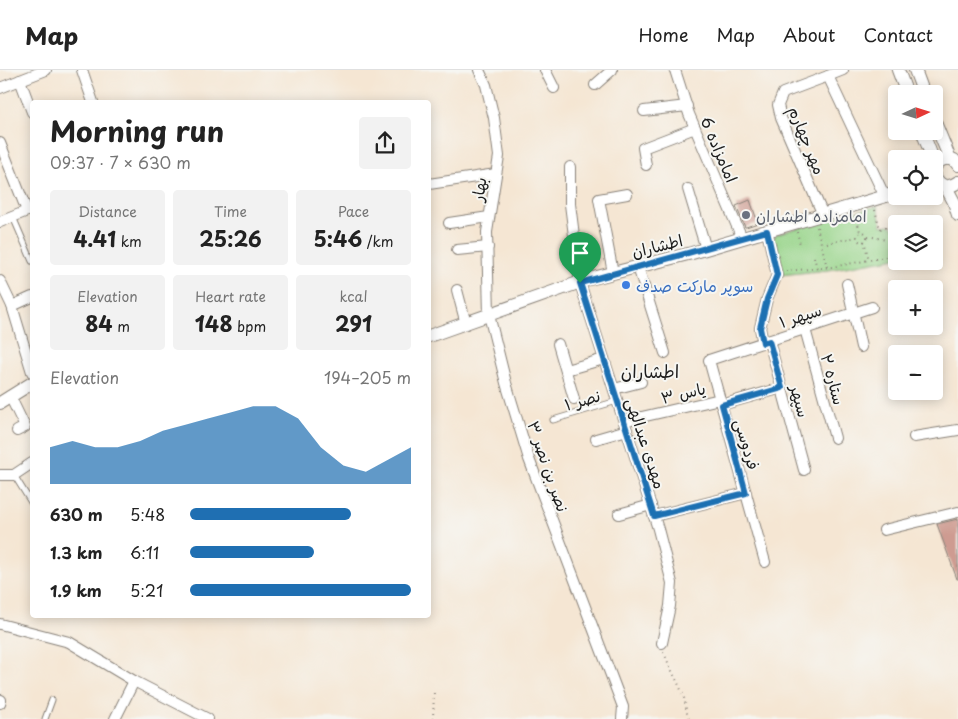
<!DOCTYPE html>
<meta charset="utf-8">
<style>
:root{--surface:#fff;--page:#f2f2f2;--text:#222;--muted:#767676;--line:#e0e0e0;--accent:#1f6fb2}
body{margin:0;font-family:"Playpen Sans","Playpen Sans Arabic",sans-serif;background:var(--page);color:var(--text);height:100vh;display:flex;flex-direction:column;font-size:19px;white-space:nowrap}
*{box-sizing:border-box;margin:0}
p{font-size:16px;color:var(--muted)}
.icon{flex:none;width:28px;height:28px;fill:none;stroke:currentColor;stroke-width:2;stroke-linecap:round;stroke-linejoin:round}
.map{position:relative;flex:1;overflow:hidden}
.details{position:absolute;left:30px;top:30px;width:401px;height:518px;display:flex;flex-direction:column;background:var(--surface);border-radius:5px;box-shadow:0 2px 12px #0003}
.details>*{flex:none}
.needle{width:32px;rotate:86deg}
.controls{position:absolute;left:888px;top:15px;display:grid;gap:10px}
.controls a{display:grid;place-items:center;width:55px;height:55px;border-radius:5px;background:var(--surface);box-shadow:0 2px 12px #0003;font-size:25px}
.pin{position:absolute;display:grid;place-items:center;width:42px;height:42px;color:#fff;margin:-51px -21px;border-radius:50% 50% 50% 0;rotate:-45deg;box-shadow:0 0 5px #0007}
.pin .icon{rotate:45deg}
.round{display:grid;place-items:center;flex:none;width:52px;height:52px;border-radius:5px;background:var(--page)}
.head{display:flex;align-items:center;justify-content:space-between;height:85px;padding:0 20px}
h1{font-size:28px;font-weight:700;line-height:38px}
.figures{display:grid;grid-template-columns:repeat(3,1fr);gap:8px;height:85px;padding:5px 20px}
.figures div{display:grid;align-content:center;border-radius:5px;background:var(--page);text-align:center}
.figures b{font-size:21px;font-weight:700}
.figures small{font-size:14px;font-weight:400}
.figures p{font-size:14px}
.chart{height:140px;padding:10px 20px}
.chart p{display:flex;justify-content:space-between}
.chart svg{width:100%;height:90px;margin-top:5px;fill:var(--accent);opacity:.7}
ul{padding:0 20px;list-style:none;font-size:16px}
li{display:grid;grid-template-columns:80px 60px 1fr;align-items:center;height:38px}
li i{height:12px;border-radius:6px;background:var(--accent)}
header{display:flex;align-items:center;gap:30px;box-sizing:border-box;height:70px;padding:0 25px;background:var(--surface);border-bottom:1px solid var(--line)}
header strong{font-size:24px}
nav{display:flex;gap:28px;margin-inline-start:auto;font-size:18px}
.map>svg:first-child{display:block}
.green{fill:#97d489;stroke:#5a7852}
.building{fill:#ce9b91}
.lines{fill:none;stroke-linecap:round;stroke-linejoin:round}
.service-casing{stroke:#888178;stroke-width:7}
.minor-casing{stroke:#888178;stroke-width:12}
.tertiary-casing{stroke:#888178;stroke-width:14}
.path{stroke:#888178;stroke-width:2;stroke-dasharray:1 4;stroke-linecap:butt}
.service{stroke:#fff;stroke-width:5}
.minor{stroke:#fff;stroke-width:10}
.tertiary{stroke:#fff;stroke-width:12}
.route-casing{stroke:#fff;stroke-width:10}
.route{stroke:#1f6fb2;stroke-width:6}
.worship-dot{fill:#6b7280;stroke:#f6f6f2;stroke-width:2}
.shop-dot{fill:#3f7fe0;stroke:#f6f6f2;stroke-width:2}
.labels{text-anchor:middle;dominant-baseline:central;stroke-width:4;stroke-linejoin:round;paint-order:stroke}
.street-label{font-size:16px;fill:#1c1c1c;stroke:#f6f6f2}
.worship-label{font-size:16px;fill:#5b616d;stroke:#f6f6f2;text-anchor:start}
.shop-label{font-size:16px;fill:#366cbe;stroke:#f6f6f2;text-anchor:start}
.neighbourhood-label{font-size:18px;fill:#1c1c1c;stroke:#f6f6f2}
</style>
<header>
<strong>Map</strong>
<nav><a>Home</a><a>Map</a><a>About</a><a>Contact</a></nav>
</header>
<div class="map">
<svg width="958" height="649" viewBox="0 0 958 649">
<rect width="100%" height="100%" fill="#f6f6f2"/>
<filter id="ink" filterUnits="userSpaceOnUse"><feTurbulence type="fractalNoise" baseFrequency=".02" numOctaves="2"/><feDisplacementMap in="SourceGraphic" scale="10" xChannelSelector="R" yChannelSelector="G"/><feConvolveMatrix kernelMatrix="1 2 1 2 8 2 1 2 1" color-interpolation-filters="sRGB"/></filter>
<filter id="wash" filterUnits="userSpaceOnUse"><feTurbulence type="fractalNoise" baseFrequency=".0096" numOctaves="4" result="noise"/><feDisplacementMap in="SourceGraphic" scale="20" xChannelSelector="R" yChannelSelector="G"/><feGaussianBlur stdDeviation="1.12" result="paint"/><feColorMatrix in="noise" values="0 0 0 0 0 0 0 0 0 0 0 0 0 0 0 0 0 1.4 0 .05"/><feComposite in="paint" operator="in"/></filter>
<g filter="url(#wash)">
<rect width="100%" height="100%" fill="#f5e6d3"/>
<polygon class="green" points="877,136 882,156 890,155 896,160 896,188 829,200 781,205 772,172 776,164"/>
<g id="blocks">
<g class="building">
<polygon points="750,130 758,153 746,157 745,157 736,136"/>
<polygon points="958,449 958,509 957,509 937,454"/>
</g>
</g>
</g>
<g filter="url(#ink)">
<use href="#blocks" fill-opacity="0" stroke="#888178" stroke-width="1"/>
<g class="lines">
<defs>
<g id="service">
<polyline points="13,147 32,191"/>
<polyline points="553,350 617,331"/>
<polyline points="14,405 32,434"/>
<polyline points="45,649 52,630"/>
</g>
<g id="minor">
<polyline points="82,0 93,32"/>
<polyline points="479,0 486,15 494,48 499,86 487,162 489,245 506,313 529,389 623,637 622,649"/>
<polyline points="545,0 554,18"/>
<polyline points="675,0 689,44 742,168"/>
<polyline points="843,0 828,6 885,127"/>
<polyline points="20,10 32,42"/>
<polyline points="595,15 612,0"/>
<polyline points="0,18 46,0"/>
<polyline points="644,41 687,36"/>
<polyline points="0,73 27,141"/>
<polyline points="646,95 643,78 695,58"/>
<polyline points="570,97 570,134 580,213 658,459 672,513 670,536 662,573"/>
<polyline points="429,114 496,104"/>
<polyline points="688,119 706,179"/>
<polyline points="823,145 781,48 778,35 783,23 828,6"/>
<polyline points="0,152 32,139"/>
<polyline points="449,153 489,147"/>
<polyline points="457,180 488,177"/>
<polyline points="638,197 665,283"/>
<polyline points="613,203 599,129 627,124"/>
<polyline points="0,211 12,236 32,302"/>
<polyline points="847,214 861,277"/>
<polyline points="457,220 466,254"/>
<polyline points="12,236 32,227"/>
<polyline points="805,259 835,368"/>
<polyline points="769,271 804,400"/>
<polyline points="763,273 760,258 767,229 777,205 767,161"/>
<polyline points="558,274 574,329"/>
<polyline points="566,300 604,289"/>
<polyline points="614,319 641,312"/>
<polyline points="10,326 25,357 17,361"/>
<polyline points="721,335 782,318"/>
<polyline points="624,351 720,329"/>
<polyline points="914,367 958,360"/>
<polyline points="596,369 627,360"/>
<polyline points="0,405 14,405 32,393"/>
<polyline points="619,444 651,435"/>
<polyline points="654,446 746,423"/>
<polyline points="884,460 958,442"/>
<polyline points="765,492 709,290 872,237"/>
<polyline points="0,554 69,572 134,611 208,649"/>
<polyline points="0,633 1,630"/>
<polyline points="115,649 134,611"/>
</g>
<g id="tertiary">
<polyline points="898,0 907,24"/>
<polyline points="915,0 924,24"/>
<polyline points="934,50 950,89"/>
<polyline points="922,61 933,89"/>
<path d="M934,100C937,90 945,87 954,90L958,95"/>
<path d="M934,103C938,116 947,120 958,112"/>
<polyline points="946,117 954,132 958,145"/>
<polyline points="429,266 589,209 692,183 896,123"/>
<polyline points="0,333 32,313"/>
</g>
</defs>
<use href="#service" class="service-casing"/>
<use href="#minor" class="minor-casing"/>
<use href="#tertiary" class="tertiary-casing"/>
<g class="path">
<polyline points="875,140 880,159 889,157 896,164"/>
<polyline points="856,145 860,162"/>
<polyline points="817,157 827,197"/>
<circle cx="862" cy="167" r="5"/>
<polyline points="797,162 800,174"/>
<polyline points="868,166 895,172"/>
<polyline points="896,169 895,172 896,178"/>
<polyline points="864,171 869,190"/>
<polyline points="822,174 857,167"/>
<polyline points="814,187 817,198"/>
<polyline points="786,201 832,197 896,185"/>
<path d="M664,582C669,597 676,608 682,622C686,631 685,640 689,649"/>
<polyline points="433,649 434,621"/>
</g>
<use href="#service" class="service"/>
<use href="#minor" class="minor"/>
<use href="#tertiary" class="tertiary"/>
</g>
</g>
<g class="lines" filter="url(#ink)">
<defs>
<polygon id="route" points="767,161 777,205 767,229 760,258 763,273 769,271 782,318 722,335 746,423 654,446 580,213"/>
</defs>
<use href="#route" class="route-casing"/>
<use href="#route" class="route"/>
</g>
<circle class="worship-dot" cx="746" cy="145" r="5"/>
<circle class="shop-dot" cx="626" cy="215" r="5"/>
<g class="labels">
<g class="street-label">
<text transform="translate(808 70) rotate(68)">مهر چهارم</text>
<text transform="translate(720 79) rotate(67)">امامزاده 6</text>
<text transform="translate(478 119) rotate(-81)">بهار</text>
<text transform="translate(657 175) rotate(-14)">اطشاران</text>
<text transform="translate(800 245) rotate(-18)">سپهر ۱</text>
<text transform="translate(834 309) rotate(75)">ستاره ۲</text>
<text transform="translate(683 322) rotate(-13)">یاس ۳</text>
<text transform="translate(582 329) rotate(-16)">نصر ۱</text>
<text transform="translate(801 331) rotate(75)">سپهر</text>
<text transform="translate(647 373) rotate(72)">مهدی عبدالهی</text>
<text transform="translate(748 374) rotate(74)">فردوسی</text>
<text transform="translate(549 396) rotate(71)">نصر بن نصر ۳</text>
</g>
<g class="worship-label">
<text x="756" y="145">امامزاده اطشاران</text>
</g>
<g class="shop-label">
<text x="636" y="215">سوپر مارکت صدف</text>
</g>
<g class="neighbourhood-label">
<text x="650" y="300">اطشاران</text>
</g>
</g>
</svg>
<div class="controls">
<a><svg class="needle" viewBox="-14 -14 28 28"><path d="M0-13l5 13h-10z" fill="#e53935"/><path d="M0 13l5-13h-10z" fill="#767676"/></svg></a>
<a><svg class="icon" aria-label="locate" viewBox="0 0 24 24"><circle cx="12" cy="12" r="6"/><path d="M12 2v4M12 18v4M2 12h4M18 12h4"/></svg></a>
<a><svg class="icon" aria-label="layers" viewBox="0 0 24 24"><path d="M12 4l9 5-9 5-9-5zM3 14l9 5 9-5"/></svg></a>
<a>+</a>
<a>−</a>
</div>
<div class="pin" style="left:580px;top:213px;background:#1e9e55"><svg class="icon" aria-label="arrive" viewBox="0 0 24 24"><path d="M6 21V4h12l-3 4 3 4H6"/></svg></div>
<section class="details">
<div class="head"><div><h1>Morning run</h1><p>09:37 · 7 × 630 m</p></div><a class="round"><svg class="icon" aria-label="share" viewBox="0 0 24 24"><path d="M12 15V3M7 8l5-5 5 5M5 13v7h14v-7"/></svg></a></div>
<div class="figures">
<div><p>Distance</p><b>4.41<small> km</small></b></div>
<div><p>Time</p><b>25:26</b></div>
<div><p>Pace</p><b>5:46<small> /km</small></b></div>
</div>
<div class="figures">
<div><p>Elevation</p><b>84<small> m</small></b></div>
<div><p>Heart rate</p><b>148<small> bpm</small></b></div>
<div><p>kcal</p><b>291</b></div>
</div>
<div class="chart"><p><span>Elevation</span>194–205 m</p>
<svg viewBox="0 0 160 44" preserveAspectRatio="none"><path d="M0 44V26L10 23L20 26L30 26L40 23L50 18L60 15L70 12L80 9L90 6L100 6L110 12L120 26L130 35L140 38L150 32L160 26V44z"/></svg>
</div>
<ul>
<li><b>630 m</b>5:48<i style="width:73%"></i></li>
<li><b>1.3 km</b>6:11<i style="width:56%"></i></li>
<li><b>1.9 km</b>5:21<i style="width:100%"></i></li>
</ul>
</section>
</div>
